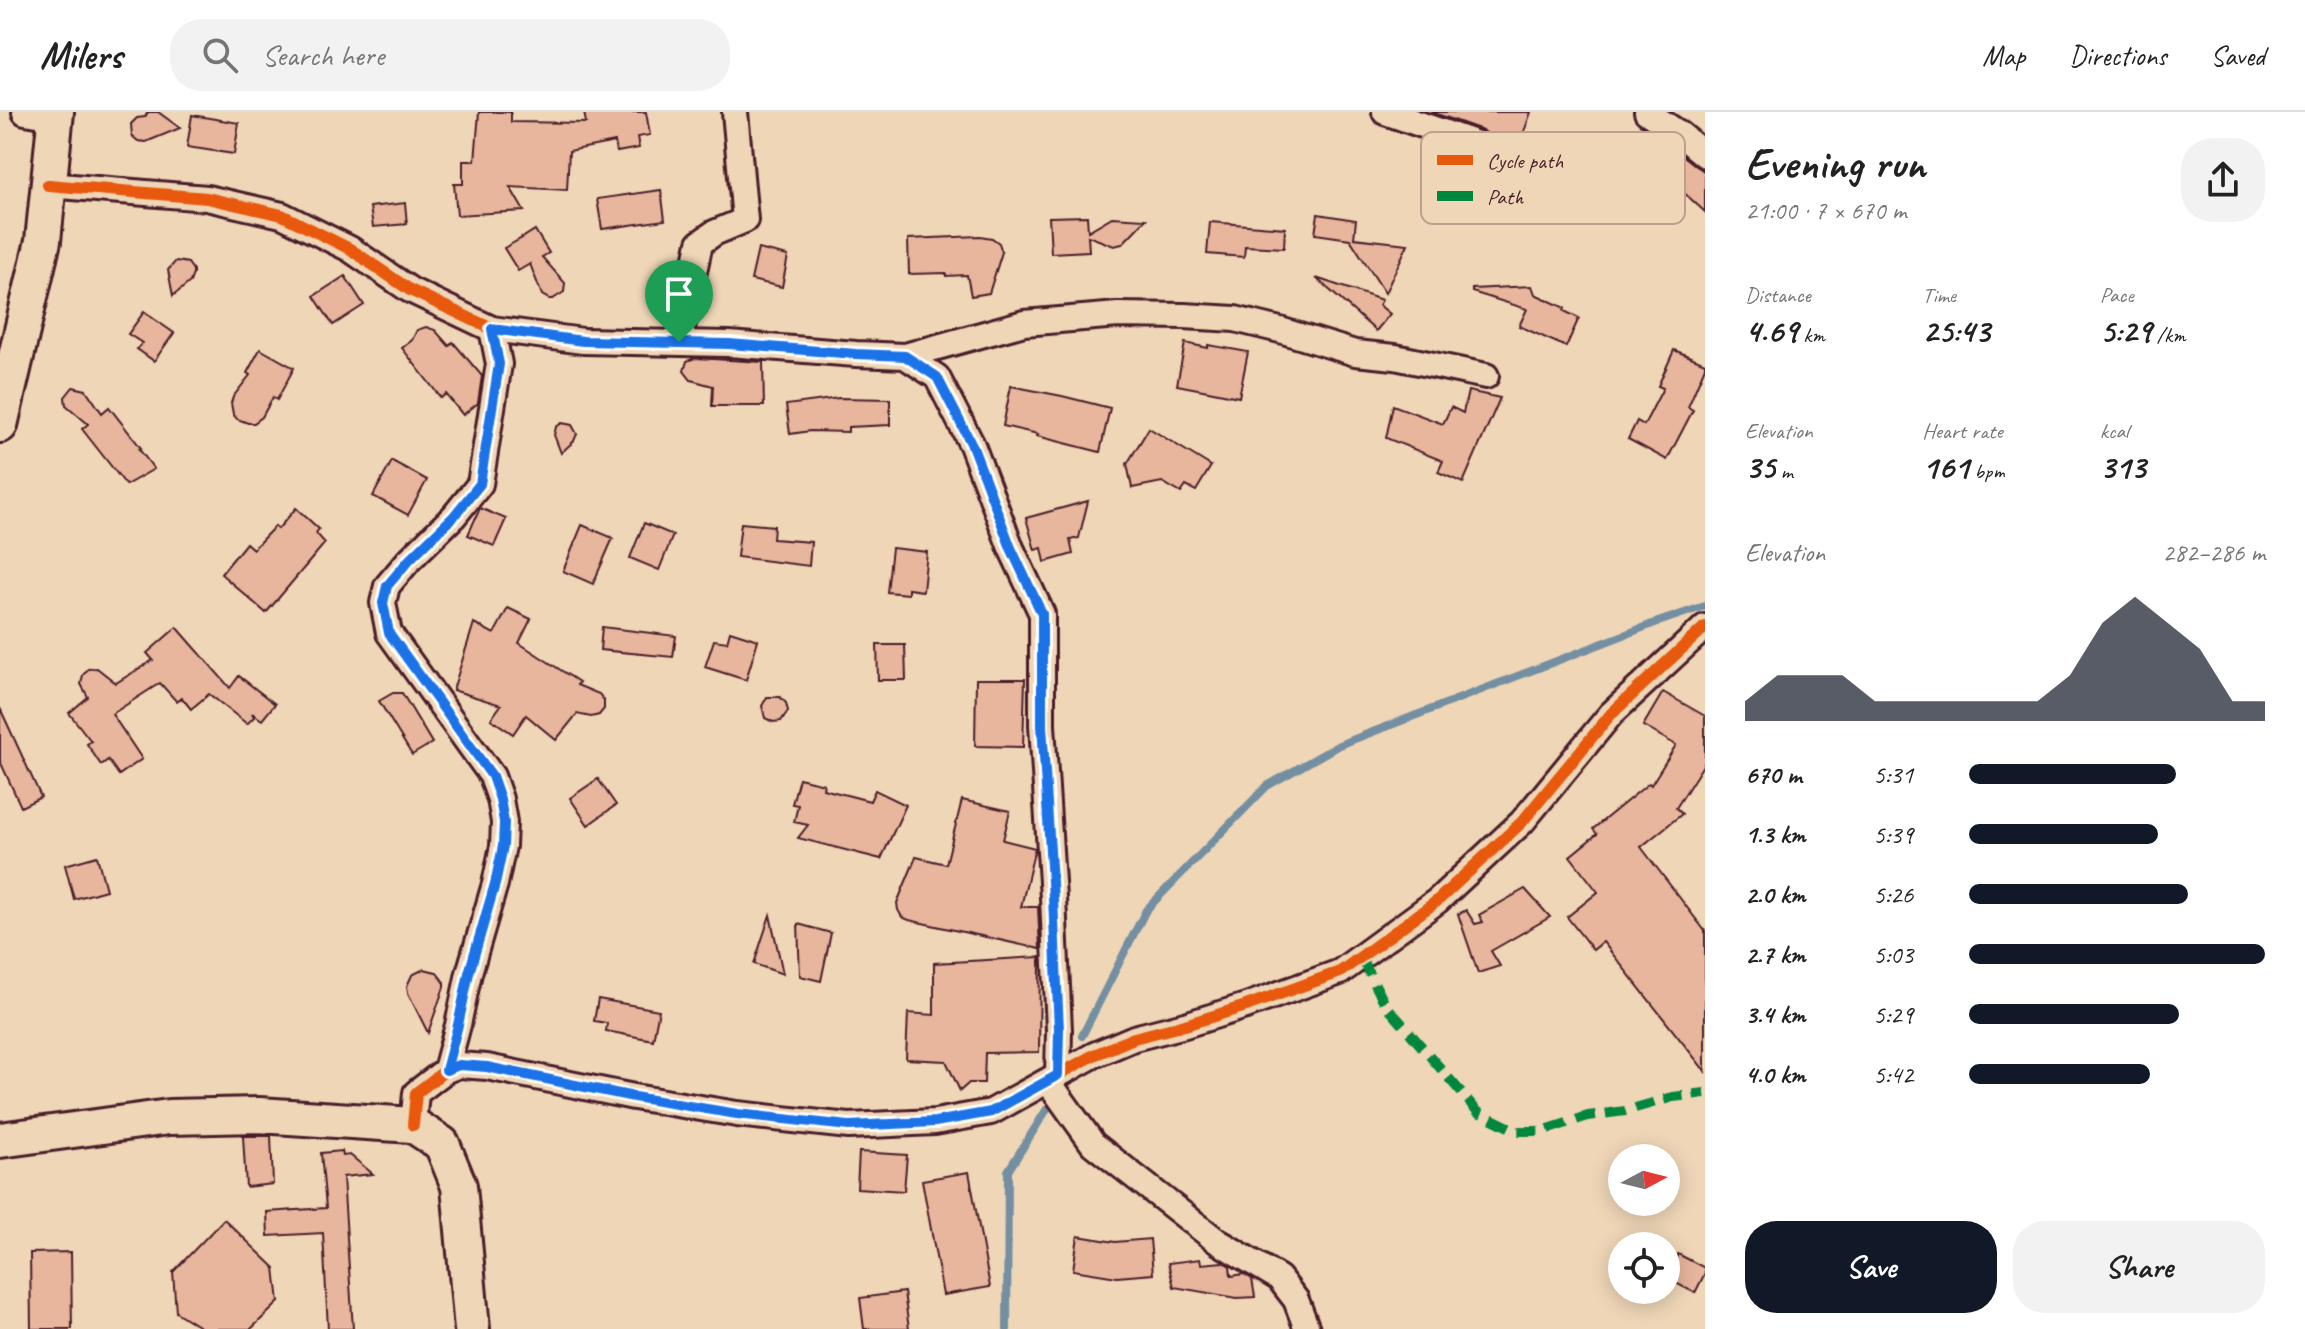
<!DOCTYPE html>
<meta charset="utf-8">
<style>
:root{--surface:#fff;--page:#f2f2f2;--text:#222;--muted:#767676;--line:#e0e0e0;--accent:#111827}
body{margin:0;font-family:Caveat,sans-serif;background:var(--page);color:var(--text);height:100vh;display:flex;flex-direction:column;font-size:30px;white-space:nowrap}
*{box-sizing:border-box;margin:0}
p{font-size:26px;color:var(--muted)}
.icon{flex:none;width:44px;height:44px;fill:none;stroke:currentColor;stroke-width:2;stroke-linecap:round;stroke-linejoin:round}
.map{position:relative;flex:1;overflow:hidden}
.details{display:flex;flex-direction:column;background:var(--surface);width:600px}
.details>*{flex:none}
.needle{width:52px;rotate:83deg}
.buttons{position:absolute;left:1608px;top:1032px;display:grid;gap:16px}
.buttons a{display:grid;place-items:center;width:72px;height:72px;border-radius:50%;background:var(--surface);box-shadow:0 4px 20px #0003;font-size:40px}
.pin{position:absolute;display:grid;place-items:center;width:68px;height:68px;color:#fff;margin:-82px -34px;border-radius:50% 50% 50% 0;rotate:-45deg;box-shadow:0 0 8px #0007}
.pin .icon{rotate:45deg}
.round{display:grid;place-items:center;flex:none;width:84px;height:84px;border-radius:32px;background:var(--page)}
.summary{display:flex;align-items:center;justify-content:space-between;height:136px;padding:0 40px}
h1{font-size:44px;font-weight:600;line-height:60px}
.figures{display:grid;grid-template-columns:repeat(3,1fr);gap:12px;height:136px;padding:8px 40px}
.figures div{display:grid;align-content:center}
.figures b{font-size:34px;font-weight:600}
.figures small{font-size:22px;font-weight:400}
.figures p{font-size:22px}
.chart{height:224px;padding:16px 40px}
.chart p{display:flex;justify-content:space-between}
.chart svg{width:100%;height:144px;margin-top:8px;fill:var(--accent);opacity:.7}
.cta{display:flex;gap:16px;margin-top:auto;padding:16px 40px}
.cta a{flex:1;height:92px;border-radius:32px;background:var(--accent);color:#fff;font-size:32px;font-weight:600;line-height:92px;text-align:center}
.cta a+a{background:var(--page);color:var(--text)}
ul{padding:0 40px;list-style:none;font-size:26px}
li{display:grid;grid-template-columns:128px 96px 1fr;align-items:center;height:60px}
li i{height:20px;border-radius:10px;background:var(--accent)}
header{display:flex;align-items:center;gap:48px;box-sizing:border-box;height:112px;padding:0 40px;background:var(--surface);border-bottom:2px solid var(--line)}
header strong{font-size:38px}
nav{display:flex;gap:44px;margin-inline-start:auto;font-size:28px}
.search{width:560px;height:72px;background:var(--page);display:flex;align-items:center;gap:20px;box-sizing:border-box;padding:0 28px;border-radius:32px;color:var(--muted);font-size:30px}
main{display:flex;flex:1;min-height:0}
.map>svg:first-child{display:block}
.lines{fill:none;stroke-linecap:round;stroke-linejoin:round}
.stream{stroke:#738fa1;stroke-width:8}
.building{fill:#e8b59d;stroke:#4a1f2b;stroke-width:2}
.street-casing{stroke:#4a1f2b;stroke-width:30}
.secondary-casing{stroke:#4a1f2b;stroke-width:40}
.street{stroke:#efd6b7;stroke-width:24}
.secondary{stroke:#efd6b7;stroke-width:34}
.quiet{stroke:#00873e;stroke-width:10;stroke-dasharray:20 10;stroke-linecap:butt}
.cycleway-casing{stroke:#efd6b7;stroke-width:17}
.cycleway{stroke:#e8590c;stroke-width:12}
.route-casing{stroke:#fff;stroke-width:16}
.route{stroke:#1a73e8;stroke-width:10}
.key{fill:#efd6b7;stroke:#be9f8d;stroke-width:2}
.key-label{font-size:22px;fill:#4a1f2b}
</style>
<header>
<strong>Milers</strong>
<div class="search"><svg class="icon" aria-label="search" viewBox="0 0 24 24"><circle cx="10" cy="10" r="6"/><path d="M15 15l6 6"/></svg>Search here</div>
<nav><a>Map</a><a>Directions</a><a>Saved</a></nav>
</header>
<main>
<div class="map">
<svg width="1705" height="1217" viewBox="0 0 1705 1217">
<rect width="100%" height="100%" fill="#efd6b7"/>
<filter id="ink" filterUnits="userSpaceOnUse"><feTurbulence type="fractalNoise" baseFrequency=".0125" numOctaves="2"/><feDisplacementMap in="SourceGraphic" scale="16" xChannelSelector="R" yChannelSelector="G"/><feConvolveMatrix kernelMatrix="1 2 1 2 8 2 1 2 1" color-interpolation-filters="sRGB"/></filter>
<g filter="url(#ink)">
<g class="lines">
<g class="stream">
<polyline points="1082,924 1146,798 1267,674 1339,633 1655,511 1705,494"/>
<polyline points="1007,1217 1008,1059 1047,997"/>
</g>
</g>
<g class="building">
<polygon points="148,0 158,0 180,16 146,30 138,29 132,24 131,12 137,6 145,5"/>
<polygon points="479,0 511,0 511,10 586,11 584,0 646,0 650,23 637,25 639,36 617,40 615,30 569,39 567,78 510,75 524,99 457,103 454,72 463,72 463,49 475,49"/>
<polygon points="1431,0 1531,0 1519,34 1490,24 1482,18"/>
<polygon points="192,3 239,11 234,42 187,35"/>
<polygon points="1673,36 1705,60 1705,100 1671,69 1668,72 1654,59"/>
<polygon points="661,78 665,108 602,117 597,87"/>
<polygon points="405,91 407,112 373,115 370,95"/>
<polygon points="1318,102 1356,108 1354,126 1408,132 1385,181 1350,127 1315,122"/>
<polygon points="1087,104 1088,119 1112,105 1146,107 1122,132 1114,134 1088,124 1089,139 1051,141 1049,105"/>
<polygon points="1210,110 1285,116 1284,136 1245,134 1244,145 1207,142"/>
<polygon points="535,118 549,141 542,145 565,171 564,180 553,187 549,187 542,183 530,152 518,159 504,136 522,126 521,124 522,126"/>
<polygon points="980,124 992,126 999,131 1002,140 989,181 971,184 967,163 946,164 946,161 909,162 908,127"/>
<polygon points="758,137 788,144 782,175 751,168"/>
<polygon points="176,149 188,151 193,158 193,162 190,170 173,184 168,158"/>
<polygon points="345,164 364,193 333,213 314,184"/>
<polygon points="1316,166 1382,188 1379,193 1390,202 1376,219"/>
<polygon points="1532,174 1535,182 1565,196 1564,199 1579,206 1566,235 1519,214 1527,197 1472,180 1472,177"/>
<polygon points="144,200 174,221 154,249 137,237 142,231 128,222"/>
<polygon points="426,215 435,218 449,234 453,230 482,264 478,291 463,303 446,282 441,286 402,236 412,228 417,218"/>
<polygon points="1185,231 1208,236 1208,233 1248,240 1239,285 1177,273"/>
<polygon points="260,237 294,256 277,288 273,285 262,305 254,311 248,311 237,307 233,302 231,291 233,285 250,263 247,261"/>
<polygon points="1674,238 1705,251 1705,255 1688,295 1693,298 1667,348 1628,327 1637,309 1644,313 1663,276 1658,274"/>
<polygon points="695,246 763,250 764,294 712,294 713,274 691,268 684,259 687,249"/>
<polygon points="1011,274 1062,284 1110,296 1100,340 1037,324 1038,322 1003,314"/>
<polygon points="73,275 86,278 102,301 109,295 141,336 139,337 154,357 126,373 82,317 88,312 66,293 65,285"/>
<polygon points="1468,279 1500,286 1463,371 1438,360 1443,349 1386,326 1393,293 1443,312 1451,295 1463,301"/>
<polygon points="839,286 890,287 890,313 848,315 848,320 810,319 790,322 786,293"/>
<polygon points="562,311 572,313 577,322 574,329 561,341 554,323 556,315"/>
<polygon points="1149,316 1211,354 1196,379 1186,374 1181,381 1162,370 1132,376 1127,352"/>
<polygon points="392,349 427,368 408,403 373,384"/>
<polygon points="1088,389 1079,426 1070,428 1073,442 1045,450 1042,436 1035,438 1026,406"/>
<polygon points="296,396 319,417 316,421 325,431 266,501 221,462 246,431 253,437 275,414 278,417"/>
<polygon points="480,396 506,407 494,434 468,423"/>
<polygon points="644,411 673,423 659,458 630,446"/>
<polygon points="741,411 774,414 773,427 811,430 809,454 737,445"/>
<polygon points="582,413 613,426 593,472 563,459"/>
<polygon points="892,436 927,440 923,479 908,477 908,482 887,480"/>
<polygon points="508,496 531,507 519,531 579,570 577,573 599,582 604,588 604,597 599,603 591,605 577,602 556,628 526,603 513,622 491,607 501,593 453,578 474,511 494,522"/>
<polygon points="177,515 230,576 239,564 275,592 262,608 252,601 254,605 247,612 209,582 191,597 182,586 177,590 160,571 112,602 142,647 119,663 108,648 101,653 87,632 91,629 69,601 88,585 81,572 83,563 88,557 97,556 116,571 153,548 147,541"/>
<polygon points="602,515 676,524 673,545 600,538"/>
<polygon points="730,519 758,528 746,568 705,555 714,528 727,530"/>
<polygon points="877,533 905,533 906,568 878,568"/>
<polygon points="976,567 1025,567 1023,635 975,634"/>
<polygon points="1663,580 1705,604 1705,650 1676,696 1682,702 1641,735 1705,819 1705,959 1603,830 1593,838 1567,805 1598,780 1570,744 1597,722 1593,717 1649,671 1651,673 1676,633 1643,614"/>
<polygon points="393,581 402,581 432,631 412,643 379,589"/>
<polygon points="767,585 780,585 786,591 788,599 781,609 773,610 765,606 762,594"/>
<polygon points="0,596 41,685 21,695 0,649"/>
<polygon points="799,666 824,672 823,677 870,689 875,678 906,693 881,747 798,726 808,713 794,710 798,693 792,692"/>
<polygon points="598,667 616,693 588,713 570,686"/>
<polygon points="962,688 1010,699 1003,728 1035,736 1021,795 1038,795 1040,837 909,808 902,805 898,798 897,791 916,745 946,752"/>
<polygon points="97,744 106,778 74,787 65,753"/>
<polygon points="1525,777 1550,805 1491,839 1500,854 1478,861 1458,802 1466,798 1475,812 1483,810 1479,803"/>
<polygon points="770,803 779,843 783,862 754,852"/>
<polygon points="798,812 831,821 821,869 800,864"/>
<polygon points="1040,845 1039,940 985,941 984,971 969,971 960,979 946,949 906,947 908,901 934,903 934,851"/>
<polygon points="424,857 436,860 444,870 444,875 428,921 408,881 407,874 412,863"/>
<polygon points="598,887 659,898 653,928 606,919 607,911 594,909"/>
<polygon points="243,1024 271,1024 273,1072 246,1075"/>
<polygon points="342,1039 343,1044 350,1043 373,1062 343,1065 353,1217 328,1217 323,1121 268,1124 267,1100 326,1096 321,1041"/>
<polygon points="859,1040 907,1043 904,1079 857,1076"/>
<polygon points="969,1060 990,1175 943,1183 922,1068"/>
<polygon points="224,1107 275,1156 279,1190 251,1217 203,1217 176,1200 173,1160"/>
<polygon points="1078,1124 1115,1130 1150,1127 1153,1162 1117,1165 1073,1158"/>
<polygon points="71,1140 72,1217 31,1217 30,1141"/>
<polygon points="1678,1142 1705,1156 1705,1161 1695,1181 1666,1166"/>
<polygon points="1200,1147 1201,1152 1223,1150 1230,1154 1231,1164 1244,1162 1252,1167 1255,1185 1237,1186 1174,1175 1168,1151"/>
<polygon points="904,1180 909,1217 864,1217 860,1186"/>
</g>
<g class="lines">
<defs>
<g id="street">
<polyline points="25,0 56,5"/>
<polyline points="1385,0 1477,32"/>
<polyline points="1647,0 1681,23 1705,43"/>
<polyline points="48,73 207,86 282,103 350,137 410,178 492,217 583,229 729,232 856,242 905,244 937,265 972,333 1011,436 1042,502 1042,613 1053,786 1059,918 1058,963"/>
<polyline points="679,230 700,131 714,121 745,108 735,0"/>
<polyline points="905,244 1024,211 1118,203 1184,204 1235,207 1280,218 1355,241 1395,245 1486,264"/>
<polyline points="446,958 458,913 469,861 495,772 503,734 504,710 500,687 492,664 389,521 383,491 387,474 409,448 454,404 480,372 499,252 492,217"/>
<polyline points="1048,969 1093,1032 1217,1129 1279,1166 1296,1188 1307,1217"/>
<polyline points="413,1013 416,981 446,958 459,953 487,955 634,985 737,1002 849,1014 935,1010 991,1000 1094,943 1134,926 1185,913 1246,894 1340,860 1437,789 1522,710 1611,602 1705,515"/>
</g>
<g id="secondary">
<polyline points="0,313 43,129 56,0"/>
<polyline points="0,1028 169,1005 259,1003 413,1013 442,1032 459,1074 472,1217"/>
</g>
</defs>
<use href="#street" class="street-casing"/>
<use href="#secondary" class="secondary-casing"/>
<use href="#street" class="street"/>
<use href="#secondary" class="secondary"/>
<polyline class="quiet" points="1361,845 1385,892 1478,1000 1517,1019 1543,1019 1588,1004 1625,999 1673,985 1705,981"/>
<defs>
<g id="cycleway">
<polyline points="48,73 207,86 282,103 350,137 410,178 492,217 583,229 729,232 856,242 905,244 937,265 972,333 1011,436 1042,502 1042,613 1053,786 1059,918 1058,963"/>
<polyline points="413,1013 416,981 446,958 459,953 487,955 634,985 737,1002 849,1014 935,1010 991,1000 1094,943 1134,926 1185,913 1246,894 1340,860 1437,789 1522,710 1611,602 1705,515"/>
</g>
</defs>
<use href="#cycleway" class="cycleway-casing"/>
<use href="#cycleway" class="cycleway"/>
</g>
</g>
<g class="lines" filter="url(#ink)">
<defs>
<polygon id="route" points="492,217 583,229 729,232 856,242 905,244 937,265 972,333 1011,436 1042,502 1042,613 1053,786 1059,918 1058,963 991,1000 935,1010 849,1014 737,1002 634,985 487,955 459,953 446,958 458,913 469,861 495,772 503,734 504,710 500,687 492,664 389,521 383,491 387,474 409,448 454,404 480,372 499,252"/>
</defs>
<use href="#route" class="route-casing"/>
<use href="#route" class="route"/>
</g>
<rect x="1421" y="20" width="264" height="92" rx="12" class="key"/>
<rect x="1437" y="43" width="36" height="10" fill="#e8590c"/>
<rect x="1437" y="79" width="36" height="10" fill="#00873e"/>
<g class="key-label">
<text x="1487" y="56">Cycle path</text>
<text x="1487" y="92">Path</text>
</g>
</svg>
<div class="buttons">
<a><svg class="needle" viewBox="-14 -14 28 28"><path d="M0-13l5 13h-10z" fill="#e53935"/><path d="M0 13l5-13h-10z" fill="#767676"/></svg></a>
<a><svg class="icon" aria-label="locate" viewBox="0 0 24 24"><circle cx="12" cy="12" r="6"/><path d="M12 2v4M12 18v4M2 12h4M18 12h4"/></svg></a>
</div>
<div class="pin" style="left:679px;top:230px;background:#1e9e55"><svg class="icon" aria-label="arrive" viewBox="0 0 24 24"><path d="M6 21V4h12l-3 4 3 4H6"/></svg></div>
</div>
<section class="details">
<div class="summary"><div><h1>Evening run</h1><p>21:00 · 7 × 670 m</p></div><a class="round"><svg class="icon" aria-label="share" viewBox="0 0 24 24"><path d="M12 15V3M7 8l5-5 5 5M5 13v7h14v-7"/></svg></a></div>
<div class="figures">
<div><p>Distance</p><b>4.69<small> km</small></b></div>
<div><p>Time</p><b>25:43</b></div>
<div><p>Pace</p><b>5:29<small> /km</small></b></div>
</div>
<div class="figures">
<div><p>Elevation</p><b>35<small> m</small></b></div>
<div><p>Heart rate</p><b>161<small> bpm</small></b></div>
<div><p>kcal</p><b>313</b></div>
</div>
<div class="chart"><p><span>Elevation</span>282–286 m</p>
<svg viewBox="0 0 160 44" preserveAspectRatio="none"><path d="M0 44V38L10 30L20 30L30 30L40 38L50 38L60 38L70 38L80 38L90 38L100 30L110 14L120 6L130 14L140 22L150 38L160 38V44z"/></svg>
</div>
<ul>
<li><b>670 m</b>5:31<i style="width:70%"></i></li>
<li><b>1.3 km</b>5:39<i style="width:64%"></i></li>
<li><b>2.0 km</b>5:26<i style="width:74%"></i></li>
<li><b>2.7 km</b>5:03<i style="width:100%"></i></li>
<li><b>3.4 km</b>5:29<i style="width:71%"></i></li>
<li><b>4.0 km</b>5:42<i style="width:61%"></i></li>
</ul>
<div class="cta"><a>Save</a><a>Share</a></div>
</section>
</main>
